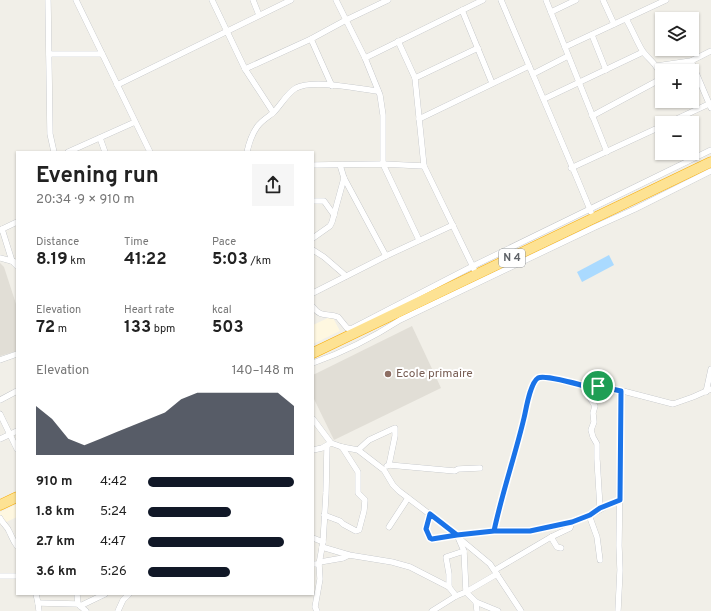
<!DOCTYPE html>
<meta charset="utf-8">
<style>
:root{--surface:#fff;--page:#f6f6f6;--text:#222;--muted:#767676;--accent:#111827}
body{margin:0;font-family:Overpass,sans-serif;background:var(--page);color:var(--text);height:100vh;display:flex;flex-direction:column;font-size:15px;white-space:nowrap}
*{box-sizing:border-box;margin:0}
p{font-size:13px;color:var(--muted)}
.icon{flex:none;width:22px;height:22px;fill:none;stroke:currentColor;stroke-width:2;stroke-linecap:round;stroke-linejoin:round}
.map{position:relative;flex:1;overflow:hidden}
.side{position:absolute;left:16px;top:151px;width:298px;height:444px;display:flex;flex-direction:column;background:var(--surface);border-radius:0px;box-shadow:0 1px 3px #0004}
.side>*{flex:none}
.controls{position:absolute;left:655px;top:12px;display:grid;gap:8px}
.controls a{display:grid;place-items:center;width:44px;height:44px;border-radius:0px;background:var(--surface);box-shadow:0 1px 3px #0004;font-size:20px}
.pin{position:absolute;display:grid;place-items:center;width:34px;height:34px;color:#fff;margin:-17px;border:2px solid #fff;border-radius:50%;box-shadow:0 1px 4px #0007}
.round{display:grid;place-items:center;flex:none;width:42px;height:42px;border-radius:0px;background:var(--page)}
.headline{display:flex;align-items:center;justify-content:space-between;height:68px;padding:0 20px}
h1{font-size:22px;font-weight:700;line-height:30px}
.stats{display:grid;grid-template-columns:repeat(3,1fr);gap:6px;height:68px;padding:4px 20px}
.stats div{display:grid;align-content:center}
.stats b{font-size:17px;font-weight:700}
.stats small{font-size:11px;font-weight:400}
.stats p{font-size:11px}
.chart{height:112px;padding:8px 20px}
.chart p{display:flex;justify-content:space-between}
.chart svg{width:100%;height:72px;margin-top:4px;fill:var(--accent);opacity:.7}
ul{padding:0 20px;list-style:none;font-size:13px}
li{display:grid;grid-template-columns:64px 48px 1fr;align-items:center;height:30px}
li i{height:10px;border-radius:5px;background:var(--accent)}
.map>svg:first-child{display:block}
.commercial{fill:#fef7e0}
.education{fill:#e1ded6}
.water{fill:#aadaff}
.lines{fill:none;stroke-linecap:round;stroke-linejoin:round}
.street-casing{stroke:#b5b8bc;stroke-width:6}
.highway-casing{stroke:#f9ab00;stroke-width:11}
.street{stroke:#fff;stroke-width:5.5}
.highway{stroke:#fde293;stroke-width:10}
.route-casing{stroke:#fff;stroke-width:8}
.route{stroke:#1a73e8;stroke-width:5}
.education-dot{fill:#8d6e63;stroke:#fff;stroke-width:1.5}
.labels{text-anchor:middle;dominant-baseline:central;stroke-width:4;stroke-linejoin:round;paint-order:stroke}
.shield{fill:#fff;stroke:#8f9295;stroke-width:1}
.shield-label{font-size:11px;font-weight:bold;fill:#5f6368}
.education-label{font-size:12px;fill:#785e54;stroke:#fff;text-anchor:start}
</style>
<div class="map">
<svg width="711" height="611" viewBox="0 0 711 611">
<rect width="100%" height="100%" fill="#f1efe8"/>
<g class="commercial">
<polygon points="332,316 340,331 313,344 313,325"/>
<polygon points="17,504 17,517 0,525 0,512"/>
</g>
<g class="education">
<polygon points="0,263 4,267 17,307 17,351 0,356"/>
<polygon points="412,326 441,388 334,440 313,397 313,375"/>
</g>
<polygon class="water" points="609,255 614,265 582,282 577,272"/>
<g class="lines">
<defs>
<g id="street">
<polyline points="48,0 50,134 54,152"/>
<polyline points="76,0 150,152"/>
<polyline points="212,0 245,69 273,112"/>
<polyline points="253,0 259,15"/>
<polyline points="336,0 365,58 380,95 383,115 383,164 419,240"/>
<path d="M501,0C531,71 562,141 591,212"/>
<polyline points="546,0 607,152"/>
<polyline points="603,0 614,24"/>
<polyline points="462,10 492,83"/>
<polyline points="551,12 576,0"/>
<polyline points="592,35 606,70"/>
<polyline points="311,39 332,86"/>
<polyline points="398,41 415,78 424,166 474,269"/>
<polyline points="565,47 666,0"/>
<polyline points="49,54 102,54"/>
<polyline points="365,58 483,0"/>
<polyline points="691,61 711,108"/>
<polyline points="656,66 691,61 711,51"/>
<polyline points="245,69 311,39 346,20 388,0"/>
<polyline points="533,74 568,56"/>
<polyline points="415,78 478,48"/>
<polyline points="117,85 291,0"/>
<polyline points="544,99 643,52"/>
<path d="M592,116L659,80C662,66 648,60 642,50C636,40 632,29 626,19"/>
<polyline points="419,119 529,66"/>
<polyline points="668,123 711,103"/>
<polyline points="100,138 105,152"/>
<polyline points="68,152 135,122"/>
<path d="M247,152C249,143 252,134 257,127C261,121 268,117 273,113C281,105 287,93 296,88C314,79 358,89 378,91"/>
<polyline points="313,165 383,164 424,166"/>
<polyline points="340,165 344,178 386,256"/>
<polyline points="571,168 662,126"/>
<polyline points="313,201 324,201 334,215"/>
<polyline points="2,229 12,261 17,266"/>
<polyline points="0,230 17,222"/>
<polyline points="313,238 330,226 332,222 344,178"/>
<polyline points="313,250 324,257 346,276"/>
<polyline points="0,258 15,262"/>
<polyline points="313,293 386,256 453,225"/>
<path d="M313,307C321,318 327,313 338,317L347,328L351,329L473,266L711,150"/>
<polyline points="0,360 17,354"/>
<path d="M313,363C344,352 372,338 400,320L595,227L635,209L711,171"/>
<polyline points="589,387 596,389 600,385 673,404 693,397 711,389"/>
<polyline points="706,392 711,369"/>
<polyline points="0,400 17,391"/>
<polyline points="0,414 17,449"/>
<polyline points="313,419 331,443 342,447 358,450 384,470 393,485 399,491 457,535 464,551 466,592 476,602 477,611"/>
<polyline points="0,439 17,431"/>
<polyline points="313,450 322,448 329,444"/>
<polyline points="358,450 369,440 395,428 395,436 389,465 387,466"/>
<polyline points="389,465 455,471 458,469 480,468"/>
<path d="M430,514L426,529L430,538L432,539C452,536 473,532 493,531C506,531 518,533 530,531C546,529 576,522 590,515C600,510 609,504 620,500"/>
<polyline points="324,515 340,521 343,524 356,531 359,530 364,511 365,500 358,493 358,472 342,447"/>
<polyline points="589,515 597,537 600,560"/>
<path d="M0,518C2,523 7,526 9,531C12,537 13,541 17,546"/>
<polyline points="389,527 408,498"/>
<path d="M494,531C502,493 515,456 524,418C526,409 530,382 538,378C547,374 578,385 589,387L590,398L595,406L593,413L594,422L591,430L593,437L597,444V459L600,508"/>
<polyline points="551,537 557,547 561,548"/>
<polyline points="313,538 323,542"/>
<polyline points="460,539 490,564 521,611"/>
<polyline points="322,547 349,555 392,562 410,567 449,587 456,596"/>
<polyline points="320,562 343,558 349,555"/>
<polyline points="313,564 319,564"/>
<polyline points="495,570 551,537 570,528 572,522"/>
<polyline points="0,576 17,576"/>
<polyline points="449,587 449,574 446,557 464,551"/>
<polyline points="36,594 38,603 39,611"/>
<polyline points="77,594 78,604 86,611"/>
<polyline points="476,602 498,611"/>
<polyline points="38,603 78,604"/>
<polyline points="80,606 105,594"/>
<polyline points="118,611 123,600 129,594"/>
<polyline points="317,611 315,607 320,579 319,564 323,542 326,493 327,446"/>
<polyline points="432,611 456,596 466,592 497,574"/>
<polyline points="618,611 620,570 619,546 621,391"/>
</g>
<g id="highway">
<polyline points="313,353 711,162"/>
<polyline points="0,505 17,497"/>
</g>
</defs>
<use href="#street" class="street-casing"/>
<use href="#highway" class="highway-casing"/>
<use href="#street" class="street"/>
<use href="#highway" class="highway"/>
</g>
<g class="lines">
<defs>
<path id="route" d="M598,386L595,389C584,386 546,374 538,378C530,383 526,410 524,418C515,456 502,493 494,531L457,535L430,514L426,529L430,538L432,539L457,535L494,531H530L572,522L590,515L600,508L620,500L621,391L598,386"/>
</defs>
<use href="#route" class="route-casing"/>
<use href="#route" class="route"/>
</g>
<circle class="education-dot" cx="388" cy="374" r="4"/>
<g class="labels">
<rect class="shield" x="499" y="249" width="26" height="18" rx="3"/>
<g class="shield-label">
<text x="512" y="258">N 4</text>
</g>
<g class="education-label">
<text x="396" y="374">Ecole primaire</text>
</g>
</g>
</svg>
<div class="controls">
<a><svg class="icon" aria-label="layers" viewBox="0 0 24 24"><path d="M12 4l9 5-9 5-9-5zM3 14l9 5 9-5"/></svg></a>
<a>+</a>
<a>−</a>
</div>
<div class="pin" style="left:598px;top:386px;background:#1e9e55"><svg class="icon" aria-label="arrive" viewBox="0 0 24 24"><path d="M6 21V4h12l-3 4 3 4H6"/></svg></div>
<section class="side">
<div class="headline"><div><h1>Evening run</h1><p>20:34 · 9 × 910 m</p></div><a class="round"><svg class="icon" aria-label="share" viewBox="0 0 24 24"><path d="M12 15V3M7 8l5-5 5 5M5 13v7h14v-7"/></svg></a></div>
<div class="stats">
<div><p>Distance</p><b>8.19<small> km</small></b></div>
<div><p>Time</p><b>41:22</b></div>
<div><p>Pace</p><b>5:03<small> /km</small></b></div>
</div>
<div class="stats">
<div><p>Elevation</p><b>72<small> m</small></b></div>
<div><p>Heart rate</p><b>133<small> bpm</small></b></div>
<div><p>kcal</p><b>503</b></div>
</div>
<div class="chart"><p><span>Elevation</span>140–148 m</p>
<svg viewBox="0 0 160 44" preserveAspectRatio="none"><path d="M0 44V14L10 22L20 34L30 38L40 34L50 30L60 26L70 22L80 18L90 10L100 6L110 6L120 6L130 6L140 6L150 6L160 14V44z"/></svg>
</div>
<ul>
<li><b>910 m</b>4:42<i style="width:100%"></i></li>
<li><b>1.8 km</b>5:24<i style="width:57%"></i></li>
<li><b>2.7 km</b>4:47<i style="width:93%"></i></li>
<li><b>3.6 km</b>5:26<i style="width:56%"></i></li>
</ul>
</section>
</div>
